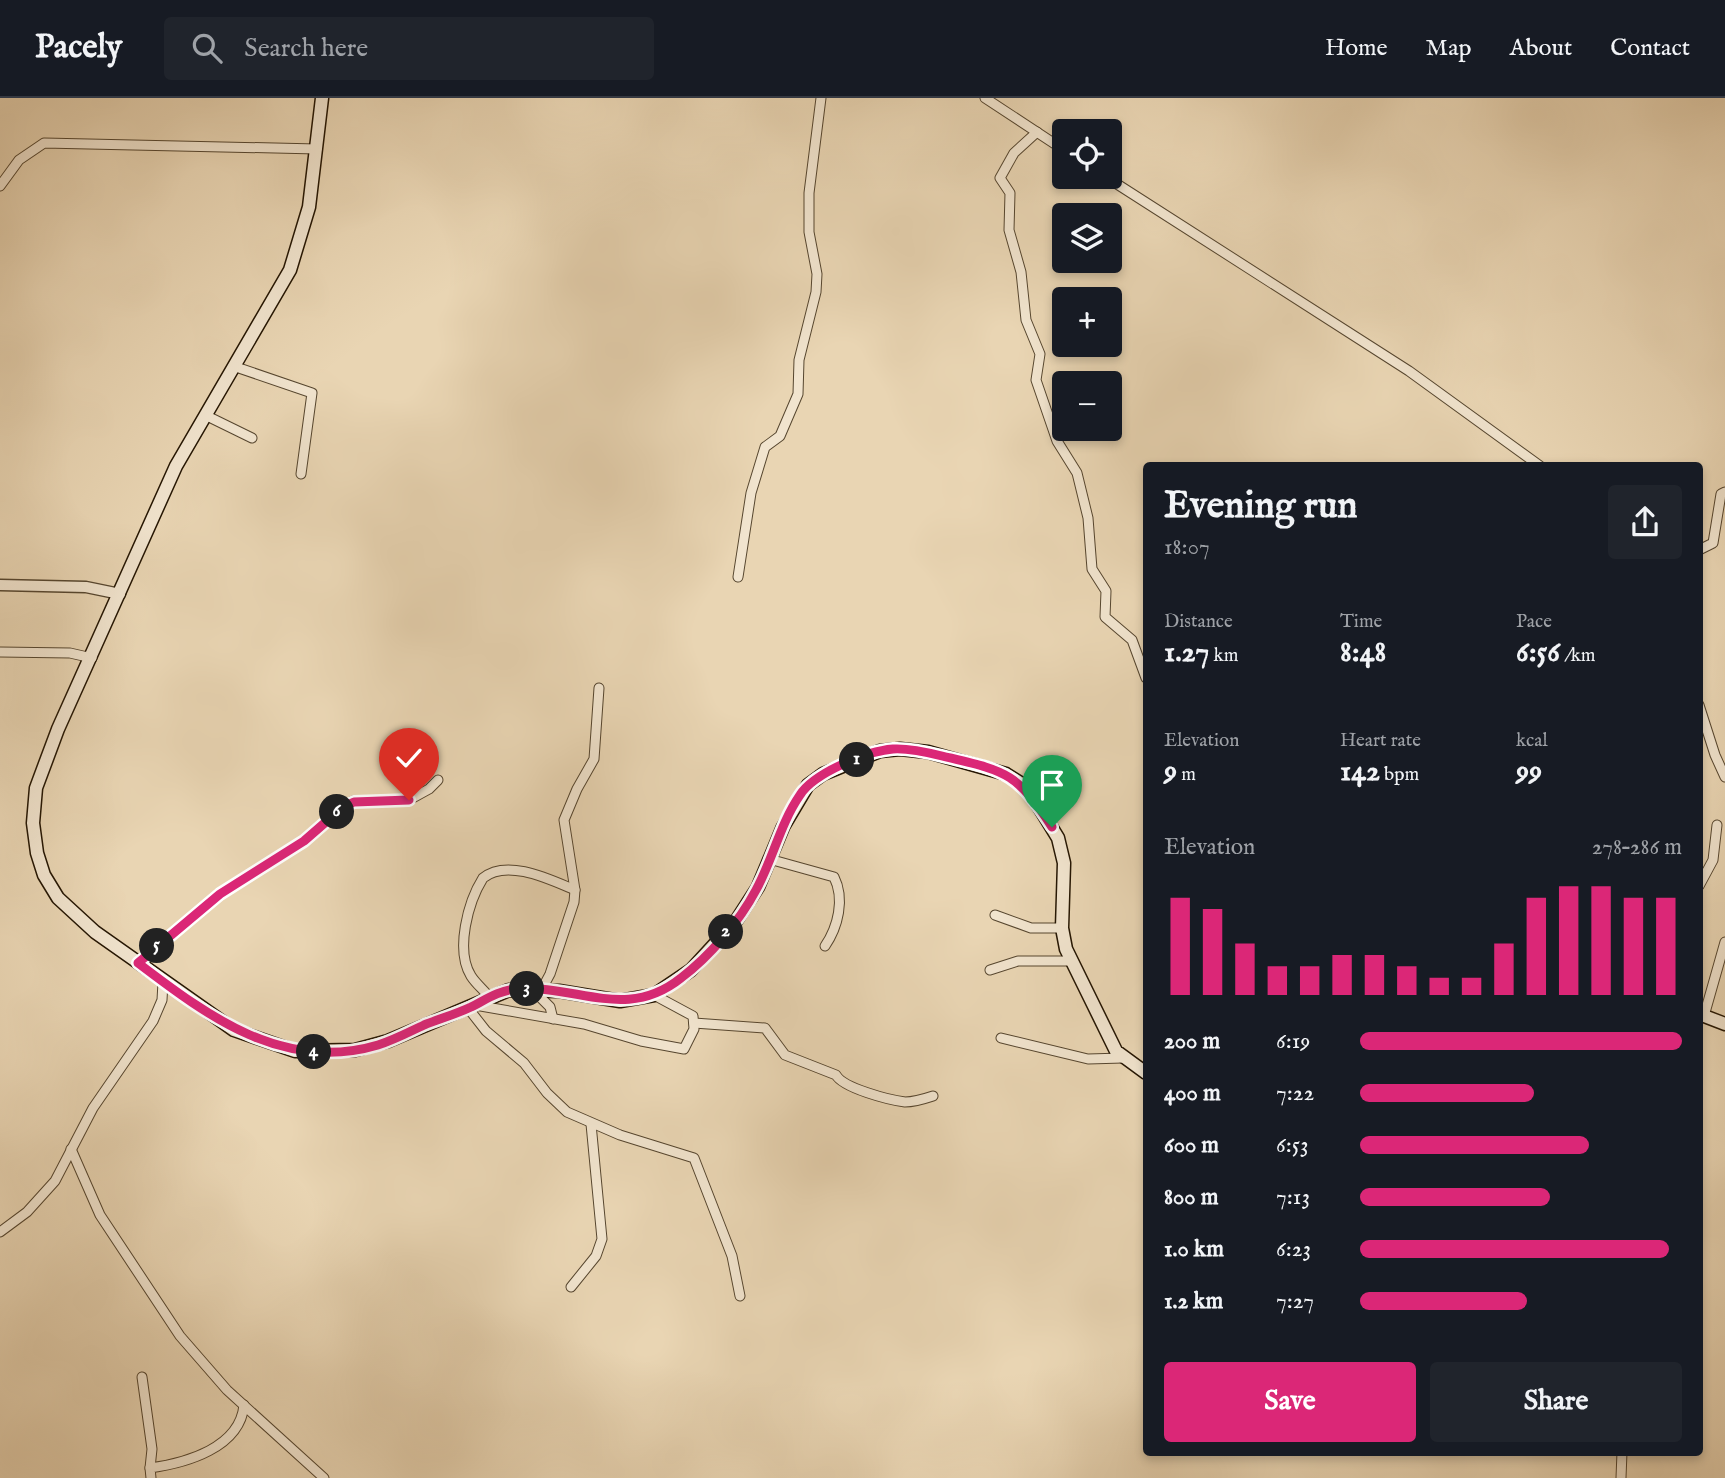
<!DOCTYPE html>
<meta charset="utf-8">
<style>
:root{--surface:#171b24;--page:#20242c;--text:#f1f3f6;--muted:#9ea1a6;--line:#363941;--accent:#db2777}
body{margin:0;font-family:"IM FELL English",serif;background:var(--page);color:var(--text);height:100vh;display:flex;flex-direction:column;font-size:26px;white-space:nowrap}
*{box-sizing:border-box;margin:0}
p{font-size:23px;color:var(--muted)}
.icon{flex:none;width:38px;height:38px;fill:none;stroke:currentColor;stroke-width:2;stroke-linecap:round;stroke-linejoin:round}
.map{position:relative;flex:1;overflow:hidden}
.panel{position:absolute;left:1143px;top:364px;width:560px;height:994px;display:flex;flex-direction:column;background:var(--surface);border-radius:7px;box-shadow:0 4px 10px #0003}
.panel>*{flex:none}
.fabs{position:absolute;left:1052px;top:21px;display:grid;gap:14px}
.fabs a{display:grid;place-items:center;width:70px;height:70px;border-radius:7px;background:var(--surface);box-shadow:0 4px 10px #0003;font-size:35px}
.pin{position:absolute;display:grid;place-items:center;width:60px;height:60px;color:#fff;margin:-72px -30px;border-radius:50% 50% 50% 0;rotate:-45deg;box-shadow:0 0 7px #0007}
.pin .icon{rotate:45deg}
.km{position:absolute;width:35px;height:35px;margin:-18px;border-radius:50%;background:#222;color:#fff;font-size:19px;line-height:35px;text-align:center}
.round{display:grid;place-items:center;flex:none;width:74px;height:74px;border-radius:7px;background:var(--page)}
.head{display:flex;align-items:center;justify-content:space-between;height:119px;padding:0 21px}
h1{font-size:38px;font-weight:700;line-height:52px}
.stats{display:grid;grid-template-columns:repeat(3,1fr);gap:10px;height:119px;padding:7px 21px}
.stats div{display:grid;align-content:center}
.stats b{font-size:30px;font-weight:700}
.stats small{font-size:19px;font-weight:400}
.stats p{font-size:19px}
.chart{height:196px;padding:14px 21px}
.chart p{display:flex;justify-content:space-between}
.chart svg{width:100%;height:126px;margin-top:7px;stroke:var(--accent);stroke-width:6}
.button{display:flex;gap:14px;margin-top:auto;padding:14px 21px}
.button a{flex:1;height:80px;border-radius:7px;background:var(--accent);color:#fff;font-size:28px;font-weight:700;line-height:80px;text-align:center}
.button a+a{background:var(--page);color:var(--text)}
ul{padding:0 21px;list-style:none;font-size:23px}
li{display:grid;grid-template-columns:112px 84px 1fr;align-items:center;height:52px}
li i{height:18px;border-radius:9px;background:var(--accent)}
header{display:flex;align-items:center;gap:42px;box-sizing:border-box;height:98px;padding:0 35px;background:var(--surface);border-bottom:2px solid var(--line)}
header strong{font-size:33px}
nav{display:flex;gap:38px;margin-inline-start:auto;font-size:24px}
.search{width:490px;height:63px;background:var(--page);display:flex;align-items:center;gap:18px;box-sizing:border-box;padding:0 24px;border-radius:7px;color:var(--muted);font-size:26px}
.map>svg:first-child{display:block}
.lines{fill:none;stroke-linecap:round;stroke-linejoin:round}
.minor-casing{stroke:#56462f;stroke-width:11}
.tertiary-casing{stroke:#56462f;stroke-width:13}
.secondary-casing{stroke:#251603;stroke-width:15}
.minor{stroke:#f1e4ce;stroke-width:9}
.tertiary{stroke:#f1e4ce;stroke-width:10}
.secondary{stroke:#f1e4ce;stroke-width:12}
.route-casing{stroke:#fff;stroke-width:14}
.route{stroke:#db2777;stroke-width:9}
</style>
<header>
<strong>Pacely</strong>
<div class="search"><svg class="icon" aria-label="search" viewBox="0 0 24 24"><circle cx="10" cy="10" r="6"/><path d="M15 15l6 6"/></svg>Search here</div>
<nav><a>Home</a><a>Map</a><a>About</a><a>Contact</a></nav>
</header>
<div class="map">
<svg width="1725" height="1380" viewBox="0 0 1725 1380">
<rect width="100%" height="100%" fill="#e9d5b3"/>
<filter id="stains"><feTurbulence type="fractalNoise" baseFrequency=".00286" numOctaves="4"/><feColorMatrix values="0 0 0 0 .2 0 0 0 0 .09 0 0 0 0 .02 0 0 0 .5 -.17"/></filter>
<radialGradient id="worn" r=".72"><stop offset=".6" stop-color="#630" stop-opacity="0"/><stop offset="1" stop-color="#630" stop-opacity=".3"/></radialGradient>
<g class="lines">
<defs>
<g id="minor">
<polyline points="985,0 1064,52"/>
<polyline points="1037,34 1014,55 1000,80 1010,95 1009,132 1021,174 1026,222 1040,256 1036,282 1057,343 1077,375 1088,420 1092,471 1106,493 1105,519 1132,542 1146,580"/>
<polyline points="1106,79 1409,273 1540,368"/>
<polyline points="0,88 19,62 44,45 317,51"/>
<polyline points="233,268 312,295 301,376"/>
<polyline points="205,317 252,340"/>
<polyline points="1699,452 1713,445 1721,396 1725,394"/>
<polyline points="738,479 751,395 765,349 780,338 798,296 799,262 816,194 817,176 809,134 809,95 821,0"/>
<polyline points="0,554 70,555 92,560"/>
<polyline points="1699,607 1715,657 1725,679"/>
<path d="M769,761L834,779C845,801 838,829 825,848"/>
<polyline points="1699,788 1713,762 1717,727"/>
<polyline points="995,817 1031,830 1062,830"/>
<polyline points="138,865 220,796 304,743 343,709 353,703 409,702 429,691 438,682"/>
<polyline points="990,872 1018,863 1070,863"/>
<polyline points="542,891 550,876 574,804 575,792 564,722 577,691 594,661 599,590"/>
<polyline points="533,892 550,909 553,921"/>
<path d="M490,900C484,892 476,886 471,878C455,852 468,804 483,780C507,760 551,782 575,792"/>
<polyline points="475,907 584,926 641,943 684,951 694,931 693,918 654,897"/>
<polyline points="468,910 486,933 524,965 547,995 567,1014 620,1037 694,1060 732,1158 740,1198"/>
<polyline points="1704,918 1725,844"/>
<path d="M694,925L765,930L785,957L836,977C843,990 889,1002 905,1004C914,1004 924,1001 933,998"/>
<polyline points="1001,940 1088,961 1123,960"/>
<polyline points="71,1051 100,1117 180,1238 227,1292 324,1380"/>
<polyline points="0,1134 27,1114 55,1083 93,1010 153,923 162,902 163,884"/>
<polyline points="571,1189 596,1158 602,1141 591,1026"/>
<polyline points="142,1279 152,1351 150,1370"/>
<path d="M151,1380L150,1370C186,1365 240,1350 244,1307"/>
<polyline points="1621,1380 1622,1354"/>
</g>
<polyline id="tertiary" points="0,487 86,489 120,496"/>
<g id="secondary">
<polyline points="322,0 309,109 290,172 176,368 58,631 36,690 33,725 37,755 44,777 58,800 95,834 234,932 295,953 355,952 388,943 509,892 559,893 620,903 654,897 691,872 736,823 758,789 783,729 808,687 823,676 880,653 900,651 928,654 1006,676 1022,686 1036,704 1058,740 1064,765 1062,830 1066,851 1116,953 1146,975"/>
<polyline points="1699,916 1725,926"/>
</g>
</defs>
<use href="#minor" class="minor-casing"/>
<use href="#tertiary" class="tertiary-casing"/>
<use href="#secondary" class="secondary-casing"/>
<use href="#minor" class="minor"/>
<use href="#tertiary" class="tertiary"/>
<use href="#secondary" class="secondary"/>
</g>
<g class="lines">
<defs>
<path id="route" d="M409,702L354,704L343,709L304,743L220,796L138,865C209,919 284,975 378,947C394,942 409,934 424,927C439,921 456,916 471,909C485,902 500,892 516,891C577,886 626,924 681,880C710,858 739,824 756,792C773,761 780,726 800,697C814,675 867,653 893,651C909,650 926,654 942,658C1005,673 1016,673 1052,729"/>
</defs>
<use href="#route" class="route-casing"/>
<use href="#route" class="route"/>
</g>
<rect width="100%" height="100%" filter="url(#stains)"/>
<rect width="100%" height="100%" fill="url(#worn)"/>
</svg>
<div class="fabs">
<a><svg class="icon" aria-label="locate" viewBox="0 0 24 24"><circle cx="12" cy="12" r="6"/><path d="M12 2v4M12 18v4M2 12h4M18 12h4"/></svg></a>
<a><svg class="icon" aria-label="layers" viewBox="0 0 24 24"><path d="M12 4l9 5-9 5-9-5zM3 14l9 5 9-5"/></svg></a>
<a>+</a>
<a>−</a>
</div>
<div class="pin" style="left:1052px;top:729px;background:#1e9e55"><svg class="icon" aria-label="arrive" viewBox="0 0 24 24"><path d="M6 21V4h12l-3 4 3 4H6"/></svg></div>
<div class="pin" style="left:409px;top:702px;background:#d93025"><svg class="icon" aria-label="check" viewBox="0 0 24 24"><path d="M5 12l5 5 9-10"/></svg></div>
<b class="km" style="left:857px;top:662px">1</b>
<b class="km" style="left:726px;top:834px">2</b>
<b class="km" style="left:527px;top:891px">3</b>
<b class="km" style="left:314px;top:954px">4</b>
<b class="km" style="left:157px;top:848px">5</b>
<b class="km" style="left:337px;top:714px">6</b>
<section class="panel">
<div class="head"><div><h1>Evening run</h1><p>18:07</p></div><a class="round"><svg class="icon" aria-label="share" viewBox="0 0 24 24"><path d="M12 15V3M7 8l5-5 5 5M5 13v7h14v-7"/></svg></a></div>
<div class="stats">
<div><p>Distance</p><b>1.27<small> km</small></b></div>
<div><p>Time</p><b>8:48</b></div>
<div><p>Pace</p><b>6:56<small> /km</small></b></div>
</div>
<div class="stats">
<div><p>Elevation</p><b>9<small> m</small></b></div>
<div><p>Heart rate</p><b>142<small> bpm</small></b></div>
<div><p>kcal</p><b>99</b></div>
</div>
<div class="chart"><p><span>Elevation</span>278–286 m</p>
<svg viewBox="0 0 160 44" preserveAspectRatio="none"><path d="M5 44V10M15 44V14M25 44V26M35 44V34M45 44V34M55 44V30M65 44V30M75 44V34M85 44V38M95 44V38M105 44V26M115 44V10M125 44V6M135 44V6M145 44V10M155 44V10"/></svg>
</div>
<ul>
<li><b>200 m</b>6:19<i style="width:100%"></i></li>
<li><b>400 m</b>7:22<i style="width:54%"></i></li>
<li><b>600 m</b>6:53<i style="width:71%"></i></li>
<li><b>800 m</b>7:13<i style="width:59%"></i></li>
<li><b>1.0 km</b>6:23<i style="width:96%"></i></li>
<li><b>1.2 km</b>7:27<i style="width:52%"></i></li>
</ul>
<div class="button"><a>Save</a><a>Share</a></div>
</section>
</div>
